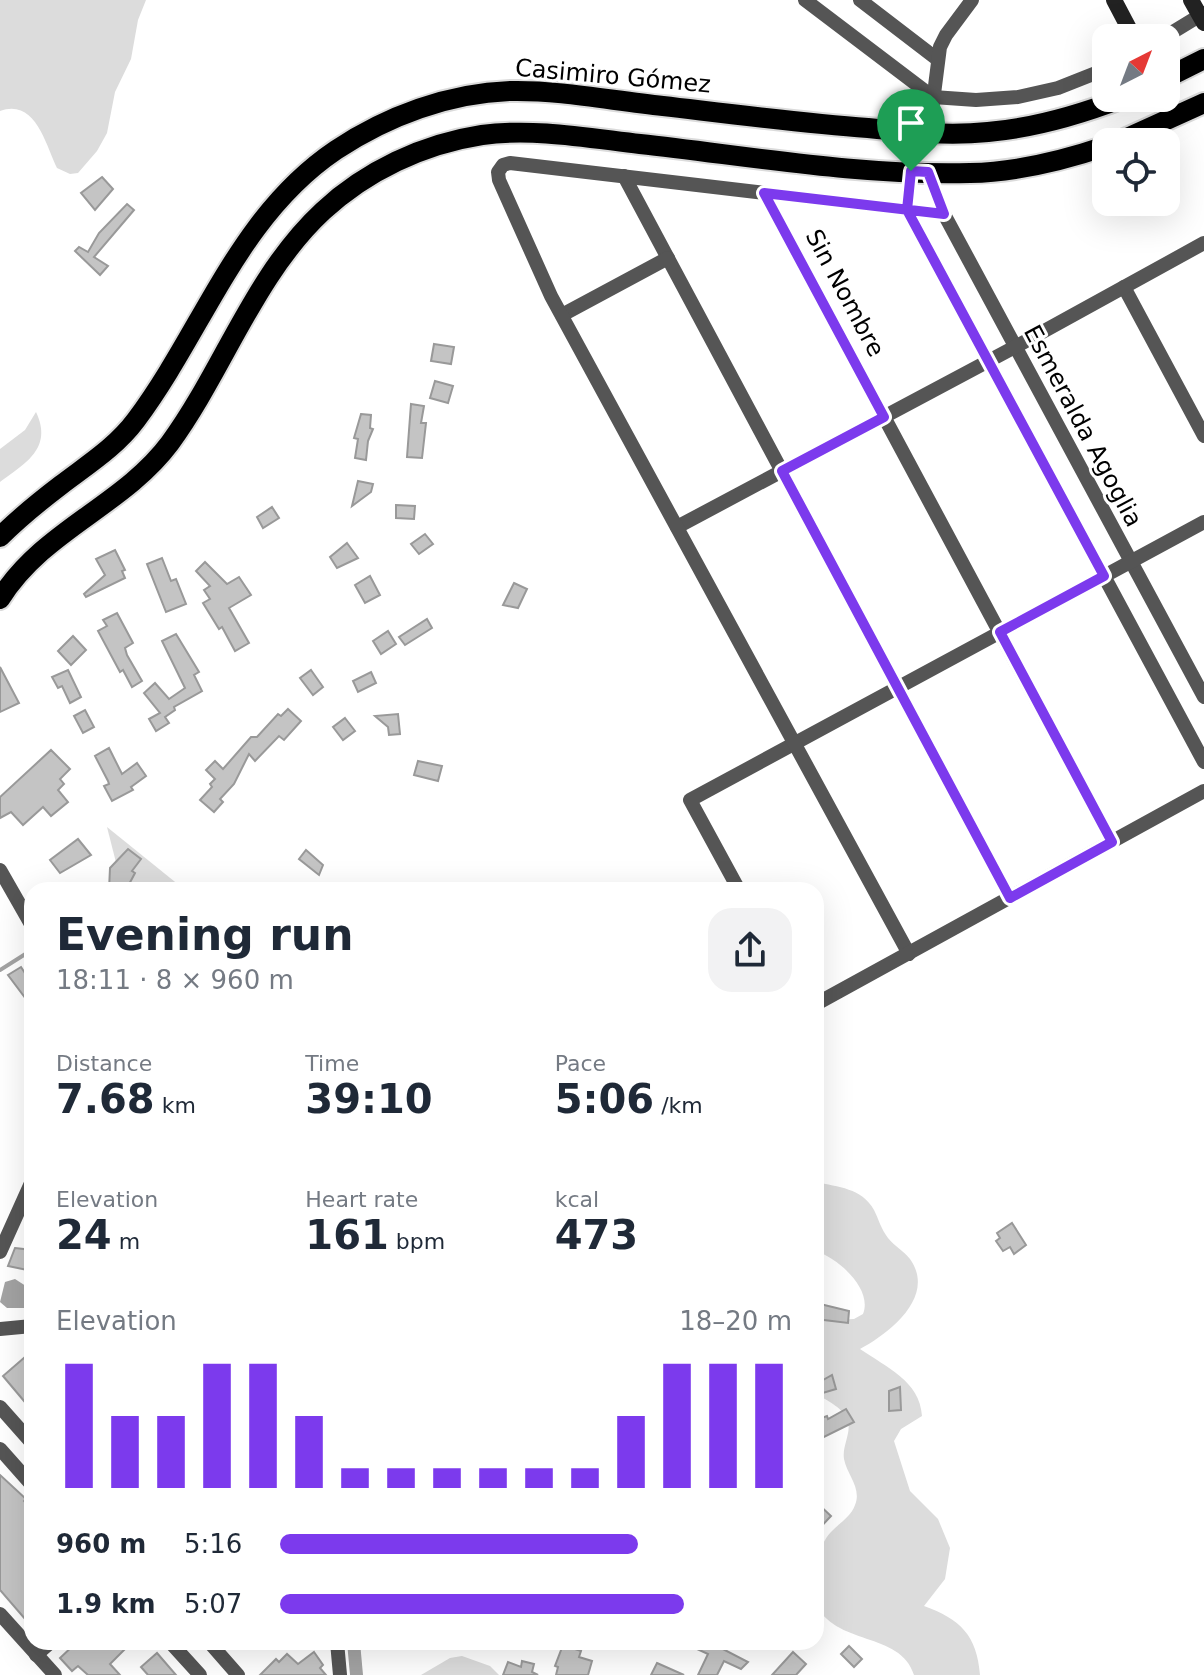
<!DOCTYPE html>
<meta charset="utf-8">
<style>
:root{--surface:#fff;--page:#f2f2f3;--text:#1f2937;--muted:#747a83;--accent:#7c3aed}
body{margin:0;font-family:"DejaVu Sans",sans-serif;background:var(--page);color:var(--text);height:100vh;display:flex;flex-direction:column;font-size:30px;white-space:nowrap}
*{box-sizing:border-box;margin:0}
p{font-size:26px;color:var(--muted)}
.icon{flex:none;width:44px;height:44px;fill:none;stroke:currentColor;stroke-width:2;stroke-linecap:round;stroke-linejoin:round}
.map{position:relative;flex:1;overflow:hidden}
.drawer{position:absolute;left:24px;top:882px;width:800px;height:768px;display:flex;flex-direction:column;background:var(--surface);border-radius:24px;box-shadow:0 8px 32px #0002}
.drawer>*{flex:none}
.needle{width:52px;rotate:42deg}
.buttons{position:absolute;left:1092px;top:24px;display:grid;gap:16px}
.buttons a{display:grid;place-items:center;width:88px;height:88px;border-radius:16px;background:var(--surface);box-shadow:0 8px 32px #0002;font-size:40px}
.pin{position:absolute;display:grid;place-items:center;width:68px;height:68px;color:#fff;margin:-82px -34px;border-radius:50% 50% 50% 0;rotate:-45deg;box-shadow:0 0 8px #0007}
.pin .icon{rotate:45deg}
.round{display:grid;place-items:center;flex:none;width:84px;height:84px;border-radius:24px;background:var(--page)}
.headline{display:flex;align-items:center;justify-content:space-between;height:136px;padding:0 32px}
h1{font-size:44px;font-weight:800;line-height:60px}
.stats{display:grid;grid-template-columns:repeat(3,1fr);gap:12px;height:136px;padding:8px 32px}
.stats div{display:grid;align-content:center}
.stats b{font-size:40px;font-weight:800}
.stats small{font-size:22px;font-weight:400}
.stats p{font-size:22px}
.chart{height:224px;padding:16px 32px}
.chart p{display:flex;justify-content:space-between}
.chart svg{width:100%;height:144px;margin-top:8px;stroke:var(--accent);stroke-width:6}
ul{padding:0 32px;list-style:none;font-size:26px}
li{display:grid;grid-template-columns:128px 96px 1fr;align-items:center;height:60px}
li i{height:20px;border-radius:10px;background:var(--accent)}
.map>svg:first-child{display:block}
.green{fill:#dcdcdc}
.water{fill:#a3a3a3}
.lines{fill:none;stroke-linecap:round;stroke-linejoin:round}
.stream{stroke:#a3a3a3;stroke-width:4}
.building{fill:#c4c4c4;stroke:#999;stroke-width:2}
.primary-casing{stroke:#dbdbdb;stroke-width:24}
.street{stroke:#555;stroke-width:14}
.secondary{stroke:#222;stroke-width:16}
.primary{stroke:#000;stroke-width:20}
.route-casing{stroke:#fff;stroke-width:16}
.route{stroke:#7c3aed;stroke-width:10}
.labels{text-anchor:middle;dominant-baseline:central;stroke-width:6;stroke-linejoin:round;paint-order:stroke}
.street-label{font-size:24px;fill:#000;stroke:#fff}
</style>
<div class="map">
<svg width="1204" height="1675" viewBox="0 0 1204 1675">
<rect width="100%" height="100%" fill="#fff"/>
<g class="green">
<path d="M0,0H146L138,20L131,59L115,92L107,133L97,151L78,173L70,174L57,168C46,146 36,98 0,111Z"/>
<path d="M36,412C53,448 26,463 0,482V449L25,430Z"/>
<polygon points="107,827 185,890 123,890"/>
<path d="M816,1182C838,1187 862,1188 874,1210C879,1220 881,1229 888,1238C894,1246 904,1251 910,1259C937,1297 888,1334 860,1349C886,1367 920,1381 922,1416L901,1429L894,1441L910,1491L938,1519L950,1548L945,1579L924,1606C960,1619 977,1635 980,1675H914C901,1631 833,1646 816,1603C816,1581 814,1550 831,1532C839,1523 851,1517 855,1505C862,1488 847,1475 844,1459C842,1446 851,1434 848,1422C844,1408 828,1401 816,1394V1321L854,1319L863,1314C873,1289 838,1258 816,1251Z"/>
<polygon points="462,1656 490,1666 499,1675 421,1675 450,1658"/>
</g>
<g class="water">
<polygon points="15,1279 32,1290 32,1308 7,1308 0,1302 5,1282"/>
<polygon points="347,1642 360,1642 363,1675 350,1675"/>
</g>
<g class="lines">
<polyline class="stream" points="0,970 27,953"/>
</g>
<g class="building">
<polygon points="102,177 113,189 95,210 81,193"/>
<polygon points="127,204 134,210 94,257 108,266 100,275 75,251 79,247 88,252 99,233"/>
<polygon points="434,344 454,347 451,364 431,361"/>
<polygon points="435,381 453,386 448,403 430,398"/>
<polygon points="411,404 424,406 421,423 426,423 422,458 407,457"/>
<polygon points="361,414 371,415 370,428 373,429 368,441 366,460 355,458 358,439 354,438"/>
<polygon points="358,481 373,484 371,492 352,506"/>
<polygon points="396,505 415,506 414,519 396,518"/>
<polygon points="272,507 279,518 263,528 257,517"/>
<polygon points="425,534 433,544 419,554 411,544"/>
<polygon points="347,543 358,558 337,568 330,557"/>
<polygon points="115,550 125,570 122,571 125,578 86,597 84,594 105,575 96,559"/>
<polygon points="162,558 171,581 176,579 186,604 166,612 147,564"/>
<polygon points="205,562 227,584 239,577 251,595 229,608 249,643 235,651 222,627 219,629 203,603 210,599 204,590 210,586 196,571"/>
<polygon points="370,576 380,595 365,603 355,585"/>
<polygon points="514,583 527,589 518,608 503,605"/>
<polygon points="117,613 133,643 125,648 127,655 142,681 132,687 123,670 120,672 98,631 107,626 103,620"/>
<polygon points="427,619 432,628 405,645 399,637"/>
<polygon points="388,631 396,644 381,654 373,641"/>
<polygon points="176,634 199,672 194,675 202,691 174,707 175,710 165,717 169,723 156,731 149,719 160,713 144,693 155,683 169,699 185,688 162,641"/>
<polygon points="73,636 86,650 71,665 58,651"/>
<polygon points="0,667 19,703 0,712"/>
<polygon points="68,670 81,697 70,703 62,686 58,688 52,677"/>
<polygon points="311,670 323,687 313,695 300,678"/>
<polygon points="371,672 376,683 358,692 353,681"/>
<polygon points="288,709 301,721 284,740 279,736 255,761 249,754 234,784 220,799 223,802 214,812 200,800 212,787 210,784 215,779 206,770 215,761 223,769 251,737 257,737 278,714 281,716"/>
<polygon points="85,710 94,727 83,733 74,716"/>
<polygon points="398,714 400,734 389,735 388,727 375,716"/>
<polygon points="345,718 355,731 343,740 333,727"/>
<polygon points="109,748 122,774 137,763 146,776 131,787 133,790 112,801 104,786 109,784 108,781 95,756"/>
<polygon points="51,750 70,769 60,779 64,784 58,790 68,802 51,816 43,807 23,825 11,812 0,818 0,797"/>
<polygon points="418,761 442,766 438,781 414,775"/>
<polygon points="78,839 91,855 60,873 50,860"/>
<polygon points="128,849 141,859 132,871 135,873 126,890 109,890 110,868"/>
<polygon points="306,850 323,865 319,875 299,859"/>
<polygon points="21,967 32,984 32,1007 8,975"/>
<polygon points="1012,1223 1026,1245 1014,1254 1010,1247 1003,1251 996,1241 1000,1238 997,1233"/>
<polygon points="15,1248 32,1250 32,1271 8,1266"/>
<polygon points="816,1303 849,1311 848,1323 816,1319"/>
<polygon points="32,1351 32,1394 24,1401 3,1376"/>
<polygon points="832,1375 836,1389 816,1395 816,1384"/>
<polygon points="900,1387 901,1410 889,1411 889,1391"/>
<polygon points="846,1409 854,1422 816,1441 816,1420 827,1416 828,1419"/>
<polygon points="0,1475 26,1499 24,1501 32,1510 32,1627 0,1590"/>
<polygon points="816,1502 831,1516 816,1532"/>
<polygon points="77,1642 132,1642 110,1664 120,1675 88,1675 78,1666 72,1671 60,1658"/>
<polygon points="682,1642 716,1642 715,1645 748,1662 741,1669 724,1661 717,1675 698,1675 708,1654"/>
<polygon points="563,1645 581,1651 579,1657 592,1661 588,1675 556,1675 558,1667 555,1666"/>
<polygon points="849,1646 862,1659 854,1667 841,1654"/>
<polygon points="314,1652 323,1665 320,1668 326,1675 260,1675 276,1659 279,1662 287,1654 298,1664"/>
<polygon points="793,1652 806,1664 796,1675 772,1675"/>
<polygon points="157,1653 176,1675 148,1675 141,1667"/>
<polygon points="522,1661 534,1664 532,1672 538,1675 503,1675 508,1662 521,1667"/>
<polygon points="657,1663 684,1675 651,1675"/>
</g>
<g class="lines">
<defs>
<g id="primary">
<polyline points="1166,78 1204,59"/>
<polyline points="1118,142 1204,103"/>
<path d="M0,537C19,518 40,501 61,485C87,465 116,447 136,420C204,329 238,216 336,150C387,116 449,93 511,91C561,90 613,101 663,106C731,114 800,123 868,128C908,132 948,136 988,132C1034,128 1079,115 1123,98"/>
<path d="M0,599C43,530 123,506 170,443C224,369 254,275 323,211C366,171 423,144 482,135C534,128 588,138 640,144C749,156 860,176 970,173C1016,172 1062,161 1106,146"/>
</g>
</defs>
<use href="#primary" class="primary-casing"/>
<g class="street">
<polyline points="805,0 933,97 976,100 1018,97 1058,88 1106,69"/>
<polyline points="860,0 937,59"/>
<polyline points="1163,38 1204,13"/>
<polyline points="929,133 940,47 946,35 972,0"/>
<polyline points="911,171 907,210 1204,762"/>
<polyline points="928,172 944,214 1204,697"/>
<polyline points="624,176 1010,898"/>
<polyline points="764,193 1112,842"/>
<polyline points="1124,287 1204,436"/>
<polyline points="562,315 668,258"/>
<polyline points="677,527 1015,347 1204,243"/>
<polyline points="0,870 32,926"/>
<polyline points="739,890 690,800 1204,522"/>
<polyline points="909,954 551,296 499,180 498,172 503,165 510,163 944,214"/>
<polyline points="816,1004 1204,791"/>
<polyline points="0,1252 32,1181"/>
<polyline points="0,1329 32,1326"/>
<polyline points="0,1407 32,1443"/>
<polyline points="0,1449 32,1485"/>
<polyline points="0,1614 55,1675"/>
<polyline points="170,1642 200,1675"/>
<polyline points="209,1642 238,1675"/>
<polyline points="337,1642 340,1675"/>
<polyline points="36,1655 51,1642"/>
</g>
<g class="secondary">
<polyline points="1114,0 1134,38"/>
<polyline points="1191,0 1204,23"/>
</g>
<use href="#primary" class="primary"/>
</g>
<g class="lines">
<defs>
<polyline id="route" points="911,171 907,210 1104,576 1000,632 1112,842 1010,898 782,471 884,417 764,193 944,214 928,172 911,171"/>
</defs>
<use href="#route" class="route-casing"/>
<use href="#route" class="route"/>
</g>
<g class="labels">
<g class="street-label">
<text transform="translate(613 76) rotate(5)">Casimiro Gómez</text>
<text transform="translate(845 293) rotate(62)">Sin Nombre</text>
<text transform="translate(1083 426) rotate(62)">Esmeralda Agoglia</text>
</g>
</g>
</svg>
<div class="buttons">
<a><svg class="needle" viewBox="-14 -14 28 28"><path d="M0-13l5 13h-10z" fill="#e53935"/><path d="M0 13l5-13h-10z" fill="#747a83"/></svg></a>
<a><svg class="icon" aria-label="locate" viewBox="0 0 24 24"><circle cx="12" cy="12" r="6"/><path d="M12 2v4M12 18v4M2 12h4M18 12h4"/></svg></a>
</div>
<div class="pin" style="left:911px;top:171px;background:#1e9e55"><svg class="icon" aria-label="arrive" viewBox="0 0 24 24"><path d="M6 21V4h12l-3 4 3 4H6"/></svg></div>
<section class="drawer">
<div class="headline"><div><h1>Evening run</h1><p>18:11 · 8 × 960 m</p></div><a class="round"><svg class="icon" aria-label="share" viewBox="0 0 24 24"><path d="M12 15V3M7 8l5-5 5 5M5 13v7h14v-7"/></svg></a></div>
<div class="stats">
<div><p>Distance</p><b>7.68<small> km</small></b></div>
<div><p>Time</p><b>39:10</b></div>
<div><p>Pace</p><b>5:06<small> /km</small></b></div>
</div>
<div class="stats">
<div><p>Elevation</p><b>24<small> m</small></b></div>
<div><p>Heart rate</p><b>161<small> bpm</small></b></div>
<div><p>kcal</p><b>473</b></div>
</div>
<div class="chart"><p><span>Elevation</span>18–20 m</p>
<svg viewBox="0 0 160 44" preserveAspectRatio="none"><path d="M5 44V6M15 44V22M25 44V22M35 44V6M45 44V6M55 44V22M65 44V38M75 44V38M85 44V38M95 44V38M105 44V38M115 44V38M125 44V22M135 44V6M145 44V6M155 44V6"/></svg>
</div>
<ul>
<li><b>960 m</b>5:16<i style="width:70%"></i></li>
<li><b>1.9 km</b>5:07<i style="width:79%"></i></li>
</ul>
</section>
</div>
